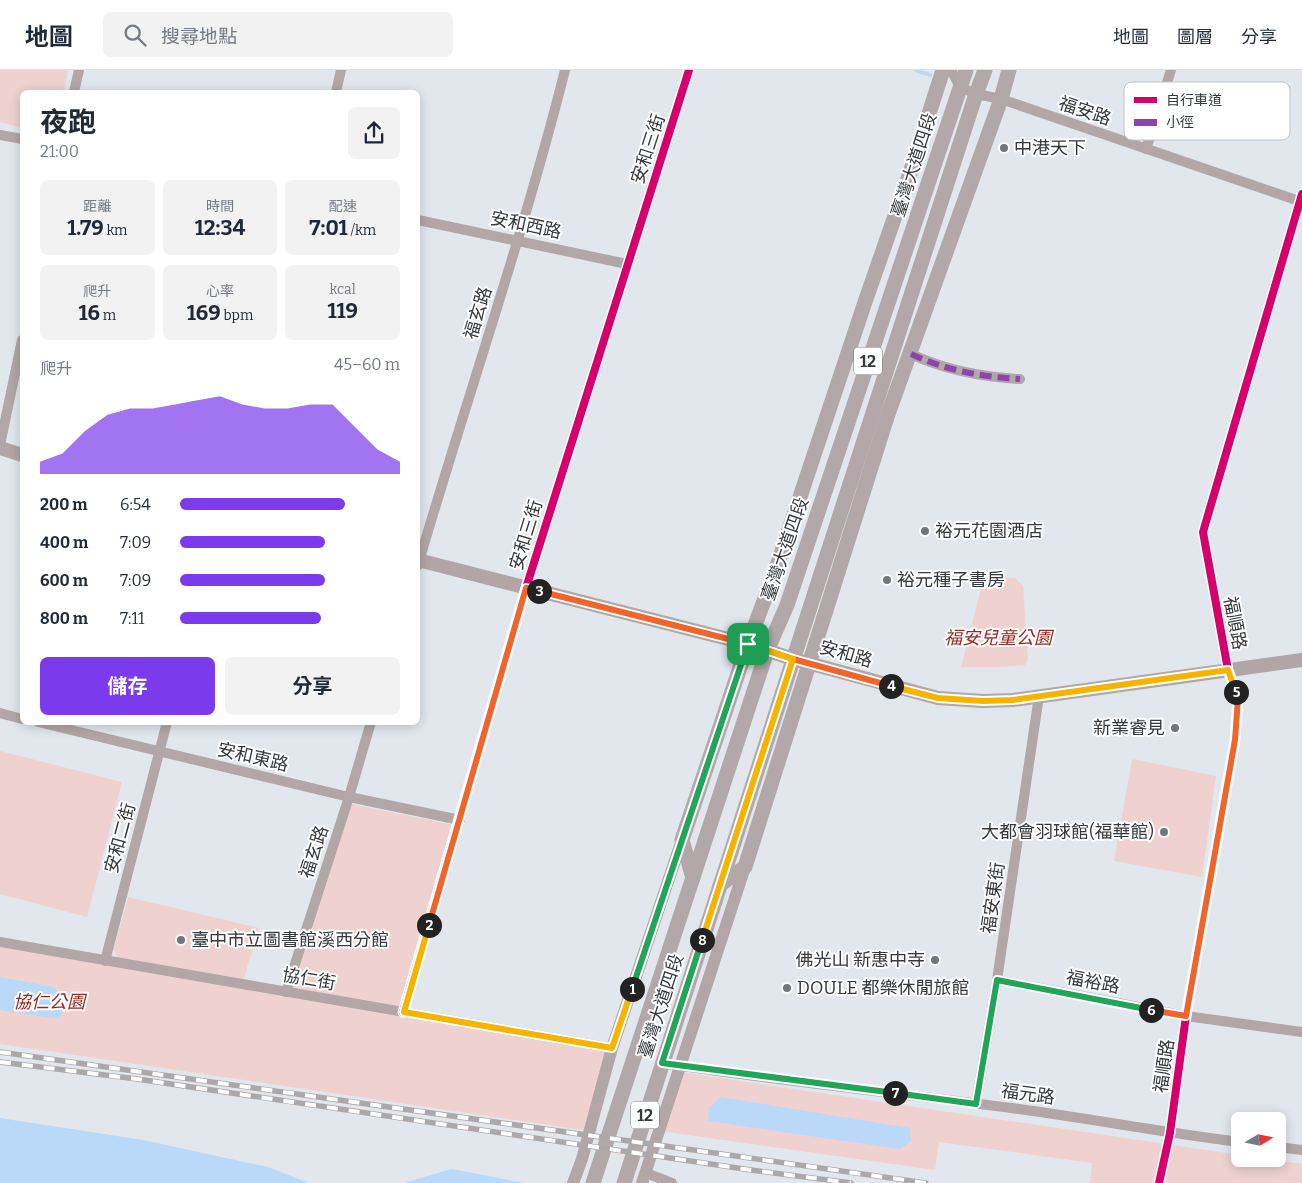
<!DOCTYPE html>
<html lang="zh-TW">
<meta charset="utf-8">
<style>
:root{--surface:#fff;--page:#f2f2f3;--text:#1f2937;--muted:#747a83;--line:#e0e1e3;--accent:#7c3aed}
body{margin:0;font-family:Bitter,"Noto Sans TC",serif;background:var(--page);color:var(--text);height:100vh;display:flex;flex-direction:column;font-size:19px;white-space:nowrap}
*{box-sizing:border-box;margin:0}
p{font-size:16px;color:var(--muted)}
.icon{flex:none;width:28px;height:28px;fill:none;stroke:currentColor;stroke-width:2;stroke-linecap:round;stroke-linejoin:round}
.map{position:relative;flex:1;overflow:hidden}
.sheet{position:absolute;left:20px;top:20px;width:400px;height:635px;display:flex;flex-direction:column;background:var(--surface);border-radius:8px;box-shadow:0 2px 12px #0003}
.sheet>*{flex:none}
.needle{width:32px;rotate:80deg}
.buttons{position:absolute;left:1231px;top:1042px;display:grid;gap:10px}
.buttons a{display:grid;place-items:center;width:55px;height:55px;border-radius:8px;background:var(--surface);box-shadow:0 2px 12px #0003;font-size:25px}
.pin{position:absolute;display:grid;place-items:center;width:42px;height:42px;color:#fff;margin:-21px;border-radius:10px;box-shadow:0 2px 8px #0006}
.km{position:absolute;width:25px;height:25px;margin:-12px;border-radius:50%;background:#222;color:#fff;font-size:14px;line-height:25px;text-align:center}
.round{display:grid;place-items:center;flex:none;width:52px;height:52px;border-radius:8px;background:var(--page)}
.headline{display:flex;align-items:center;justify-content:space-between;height:85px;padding:0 20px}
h1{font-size:28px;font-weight:700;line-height:38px}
.figures{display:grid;grid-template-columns:repeat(3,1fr);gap:8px;height:85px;padding:5px 20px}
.figures div{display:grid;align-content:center;border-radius:8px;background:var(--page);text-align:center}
.figures b{font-size:21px;font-weight:700}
.figures small{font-size:14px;font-weight:400}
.figures p{font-size:14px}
.chart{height:140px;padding:10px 20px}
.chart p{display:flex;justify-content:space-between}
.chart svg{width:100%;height:90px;margin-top:5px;fill:var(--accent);opacity:.7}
.action{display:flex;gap:10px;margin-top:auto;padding:10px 20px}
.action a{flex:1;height:58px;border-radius:8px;background:var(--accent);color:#fff;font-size:20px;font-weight:700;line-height:58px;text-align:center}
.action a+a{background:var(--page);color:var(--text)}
ul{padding:0 20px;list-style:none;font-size:16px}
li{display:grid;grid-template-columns:80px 60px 1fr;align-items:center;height:38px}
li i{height:12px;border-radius:6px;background:var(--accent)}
header{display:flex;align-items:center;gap:30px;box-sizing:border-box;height:70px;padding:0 25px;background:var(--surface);border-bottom:1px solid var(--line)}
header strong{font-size:24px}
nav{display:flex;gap:28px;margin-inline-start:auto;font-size:18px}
.search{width:350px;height:45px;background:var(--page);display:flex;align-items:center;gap:12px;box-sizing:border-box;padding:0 18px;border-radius:8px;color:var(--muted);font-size:19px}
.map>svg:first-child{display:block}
.green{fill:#efd2cf}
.water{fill:#bad8f8}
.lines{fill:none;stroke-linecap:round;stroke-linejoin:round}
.stream{stroke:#bad8f8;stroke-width:4}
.minor{stroke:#b2a6a6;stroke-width:10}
.tertiary{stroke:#b2a6a6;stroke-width:12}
.secondary{stroke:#b1a6a5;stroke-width:14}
.primary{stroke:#b2a8aa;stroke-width:15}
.rail-casing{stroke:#aca8a9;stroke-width:5.5}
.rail{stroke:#fff;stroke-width:4;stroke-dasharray:11;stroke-linecap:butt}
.quiet{stroke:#8e44ad;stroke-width:6;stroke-dasharray:12 6;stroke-linecap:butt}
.cycleway-casing{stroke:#fff;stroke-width:11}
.cycleway{stroke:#d6006c;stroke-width:8}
.split-1-casing{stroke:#fff;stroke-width:10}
.split-2-casing{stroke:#fff;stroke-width:10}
.split-3-casing{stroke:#fff;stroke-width:10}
.split-4-casing{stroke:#fff;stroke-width:10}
.split-5-casing{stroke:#fff;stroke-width:10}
.split-6-casing{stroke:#fff;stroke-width:10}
.split-7-casing{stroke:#fff;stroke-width:10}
.split-8-casing{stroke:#fff;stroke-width:10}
.split-9-casing{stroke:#fff;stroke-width:10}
.split-1{stroke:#22a559;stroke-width:6}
.split-2{stroke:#f5b400;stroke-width:6}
.split-3{stroke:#f0652b;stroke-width:6}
.split-4{stroke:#f0652b;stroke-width:6}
.split-5{stroke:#f5b400;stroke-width:6}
.split-6{stroke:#f0652b;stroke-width:6}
.split-7{stroke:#22a559;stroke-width:6}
.split-8{stroke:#22a559;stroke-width:6}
.split-9{stroke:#f5b400;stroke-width:6}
.poi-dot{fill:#71767b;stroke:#fff;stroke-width:2}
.labels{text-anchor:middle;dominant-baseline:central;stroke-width:4;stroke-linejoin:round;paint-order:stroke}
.shield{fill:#fff;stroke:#717477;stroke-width:1}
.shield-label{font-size:16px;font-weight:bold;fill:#34393d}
.street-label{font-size:18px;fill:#34393d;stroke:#fff}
.poi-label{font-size:18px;fill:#34393d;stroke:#fff;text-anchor:start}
.park-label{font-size:18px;font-style:italic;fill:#9a2720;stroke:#fff}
.key{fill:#fff;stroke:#c2c4c5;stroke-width:1}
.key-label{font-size:14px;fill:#34393d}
</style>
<header>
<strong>地圖</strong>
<div class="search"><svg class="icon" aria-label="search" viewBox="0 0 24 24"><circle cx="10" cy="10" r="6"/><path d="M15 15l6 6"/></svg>搜尋地點</div>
<nav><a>地圖</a><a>圖層</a><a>分享</a></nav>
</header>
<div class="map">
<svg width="1302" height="1113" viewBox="0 0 1302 1113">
<rect width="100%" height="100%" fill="#e1e7ed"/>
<g class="green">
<polygon points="0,0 68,0 64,22 22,22 22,58 0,52"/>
<polygon points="984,507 1015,508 1023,516 1028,589 1025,595 998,597 961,597"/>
<polygon points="0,681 122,712 87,847 0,824"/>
<polygon points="1132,689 1216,706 1202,807 1114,791"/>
<polygon points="351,734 454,755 400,936 292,918"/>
<polygon points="128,827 259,858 243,911 118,889 114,879"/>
<polygon points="0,874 607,980 583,1060 0,974"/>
<polygon points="679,1002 1240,1085 1240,1089 1266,1089 1302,1094 1302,1113 1090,1113 1092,1093 939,1072 935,1100 660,1061"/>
</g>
<g class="water">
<polygon points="0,907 54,917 67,933 59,949 0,940"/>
<polygon points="721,1027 910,1058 911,1071 900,1079 708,1051 709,1038"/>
<polygon points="0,1048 143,1070 268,1097 309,1113 0,1113"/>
<polygon points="452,1099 524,1113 403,1113"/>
</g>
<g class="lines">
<polyline class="stream" points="916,0 930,5"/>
<g class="minor">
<polyline points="951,0 960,17 976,24 1001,29 1302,132"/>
<polyline points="74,22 79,0"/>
<polyline points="336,22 341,0"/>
<polyline points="0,65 22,69"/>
<polyline points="1146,79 1171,0"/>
<polyline points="418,150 627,194"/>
<path d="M911,284C945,300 982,307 1020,309"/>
<polyline points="0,375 22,270"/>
<path d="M418,495C466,330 523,167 565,0"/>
<polyline points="0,643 22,649"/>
<polyline points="38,652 349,727 460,750"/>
<polyline points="0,872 612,978"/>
<polyline points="105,891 167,652"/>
<polyline points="997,910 1186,946 1302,962"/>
<polyline points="286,922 349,727 371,652"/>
<polyline points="403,942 526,518 689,0"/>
<path d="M662,993C780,1011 900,1023 1019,1039C1093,1049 1166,1063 1240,1072"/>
<polyline points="976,1034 997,910 1039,626"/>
<polyline points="1278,1077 1302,1080"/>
<polyline points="646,1103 672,1113"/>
<polyline points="1159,1113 1170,1063 1186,946 1235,670 1238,629 1228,600 1203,462 1302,124"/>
</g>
<g class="tertiary">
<polyline points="573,1113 582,1089 612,978 682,770"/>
<polyline points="642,1113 745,797"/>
</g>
<g class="secondary">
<polyline points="0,378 22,385"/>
<polyline points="418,490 748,574 793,589 938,628 983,631 1013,630 1302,590"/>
</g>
<g class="primary">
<polyline points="693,808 682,770 748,574 778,493 865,232 910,103 943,0"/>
<polyline points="720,815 745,797 887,347 1001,29 1009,0"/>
<polyline points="593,1113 767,581 787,535 966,0"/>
<polyline points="624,1113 976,24 985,0"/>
</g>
<defs>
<g id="rail">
<polyline points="0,982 926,1113"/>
<polyline points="0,992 137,1009 751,1100 851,1113"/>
</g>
</defs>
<use href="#rail" class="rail-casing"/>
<use href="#rail" class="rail"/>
<path class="quiet" d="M911,284C945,300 982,307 1020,309"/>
<defs>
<g id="cycleway">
<polyline points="403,942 526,518 689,0"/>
<polyline points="1159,1113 1170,1063 1186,946 1235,670 1238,629 1228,600 1203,462 1302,124"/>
</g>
</defs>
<use href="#cycleway" class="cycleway-casing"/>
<use href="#cycleway" class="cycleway"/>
</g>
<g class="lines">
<defs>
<polyline id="split-1" points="632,919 748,574"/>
<polyline id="split-2" points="429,855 404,942 612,978 632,919"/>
<polyline id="split-3" points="429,855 526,518 539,521"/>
<polyline id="split-4" points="539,521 748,574 793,589 891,616"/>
<polyline id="split-5" points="891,616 938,628 983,631 1013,630 1228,600 1236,622"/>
<polyline id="split-6" points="1151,940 1186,946 1235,670 1238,629 1236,622"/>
<polyline id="split-7" points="895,1023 976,1034 997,910 1151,940"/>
<polyline id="split-8" points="702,870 662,993 895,1023"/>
<polyline id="split-9" points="702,870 793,589 748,574"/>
</defs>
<use href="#split-1" class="split-1-casing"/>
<use href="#split-2" class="split-2-casing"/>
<use href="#split-3" class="split-3-casing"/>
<use href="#split-4" class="split-4-casing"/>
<use href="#split-5" class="split-5-casing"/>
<use href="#split-6" class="split-6-casing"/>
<use href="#split-7" class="split-7-casing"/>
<use href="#split-8" class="split-8-casing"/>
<use href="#split-9" class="split-9-casing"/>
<use href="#split-1" class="split-1"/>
<use href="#split-2" class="split-2"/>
<use href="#split-3" class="split-3"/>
<use href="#split-4" class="split-4"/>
<use href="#split-5" class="split-5"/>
<use href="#split-6" class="split-6"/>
<use href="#split-7" class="split-7"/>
<use href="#split-8" class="split-8"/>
<use href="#split-9" class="split-9"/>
</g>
<g class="poi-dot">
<circle cx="1004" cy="78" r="5"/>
<circle cx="925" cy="461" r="5"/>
<circle cx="887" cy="510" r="5"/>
<circle cx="1175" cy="658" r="5"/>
<circle cx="1164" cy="762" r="5"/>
<circle cx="181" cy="870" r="5"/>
<circle cx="935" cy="890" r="5"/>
<circle cx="787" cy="918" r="5"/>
</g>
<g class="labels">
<g class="shield">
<rect x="854" y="277.5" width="28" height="27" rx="4"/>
<rect x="631" y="1031.5" width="28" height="27" rx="4"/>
</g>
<g class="shield-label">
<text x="868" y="291">12</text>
<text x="645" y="1045">12</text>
</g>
<g class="street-label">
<text transform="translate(1085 41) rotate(19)">福安路</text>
<text transform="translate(648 79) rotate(-72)">安和三街</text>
<text transform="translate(914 95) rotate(-72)">臺灣大道四段</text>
<text transform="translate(526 155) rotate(12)">安和西路</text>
<text transform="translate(478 243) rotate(-73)">福玄路</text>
<text transform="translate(526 465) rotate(-73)">安和三街</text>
<text transform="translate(785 479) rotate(-71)">臺灣大道四段</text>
<text transform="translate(1235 553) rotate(79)">福順路</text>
<text transform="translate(846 584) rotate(16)">安和路</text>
<text transform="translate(253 687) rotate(13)">安和東路</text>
<text transform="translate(120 768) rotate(-75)">安和二街</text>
<text transform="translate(314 782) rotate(-72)">福玄路</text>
<text transform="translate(993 828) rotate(-82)">福安東街</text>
<text transform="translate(309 909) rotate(10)">協仁街</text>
<text transform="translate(1093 912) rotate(11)">福裕路</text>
<text transform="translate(661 936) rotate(-72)">臺灣大道四段</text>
<text transform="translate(1164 996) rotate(-82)">福順路</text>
<text transform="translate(1028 1024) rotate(8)">福元路</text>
</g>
<g class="poi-label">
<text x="1014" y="78">中港天下</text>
<text x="935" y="461">裕元花園酒店</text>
<text x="897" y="510">裕元種子書房</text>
<text x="1165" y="658" text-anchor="end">新業睿見</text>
<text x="1154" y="762" text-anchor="end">大都會羽球館(福華館)</text>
<text x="191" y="870">臺中市立圖書館溪西分館</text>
<text x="925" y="890" text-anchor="end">佛光山 新惠中寺</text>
<text x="797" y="918">DOULE 都樂休閒旅館</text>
</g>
<g class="park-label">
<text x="998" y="568">福安兒童公園</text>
<text x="49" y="932">協仁公園</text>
</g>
</g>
<rect x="1124" y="12" width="166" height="58" rx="8" class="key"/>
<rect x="1134" y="27" width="23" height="6" fill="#d6006c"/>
<rect x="1134" y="49" width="23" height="7" fill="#8e44ad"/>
<g class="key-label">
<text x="1166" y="35">自行車道</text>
<text x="1166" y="57">小徑</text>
</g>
</svg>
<div class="buttons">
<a><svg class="needle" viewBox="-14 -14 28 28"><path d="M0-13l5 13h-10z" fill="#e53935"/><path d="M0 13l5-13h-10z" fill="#747a83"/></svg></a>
</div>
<div class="pin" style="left:748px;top:574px;background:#1e9e55"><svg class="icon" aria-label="arrive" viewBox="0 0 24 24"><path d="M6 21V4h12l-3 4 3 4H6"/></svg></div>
<b class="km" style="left:632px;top:919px">1</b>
<b class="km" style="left:429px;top:855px">2</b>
<b class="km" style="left:539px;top:521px">3</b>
<b class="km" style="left:891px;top:616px">4</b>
<b class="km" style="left:1236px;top:622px">5</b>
<b class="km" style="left:1151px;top:940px">6</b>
<b class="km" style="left:895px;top:1023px">7</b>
<b class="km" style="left:702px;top:870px">8</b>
<section class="sheet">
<div class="headline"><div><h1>夜跑</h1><p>21:00</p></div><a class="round"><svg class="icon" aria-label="share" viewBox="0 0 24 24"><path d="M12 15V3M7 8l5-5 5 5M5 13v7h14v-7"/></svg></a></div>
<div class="figures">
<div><p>距離</p><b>1.79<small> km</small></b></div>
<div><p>時間</p><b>12:34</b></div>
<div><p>配速</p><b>7:01<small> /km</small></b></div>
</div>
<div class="figures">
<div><p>爬升</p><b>16<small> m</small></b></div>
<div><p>心率</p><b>169<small> bpm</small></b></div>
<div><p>kcal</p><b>119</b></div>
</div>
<div class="chart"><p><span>爬升</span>45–60 m</p>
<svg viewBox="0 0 160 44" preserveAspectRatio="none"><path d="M0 44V38L10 34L20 23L30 15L40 12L50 12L60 10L70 8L80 6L90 10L100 12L110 12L120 10L130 10L140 21L150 32L160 38V44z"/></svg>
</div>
<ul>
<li><b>200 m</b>6:54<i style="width:75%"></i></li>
<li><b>400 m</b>7:09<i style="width:66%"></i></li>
<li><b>600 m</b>7:09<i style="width:66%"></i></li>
<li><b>800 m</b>7:11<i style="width:64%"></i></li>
</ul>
<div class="action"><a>儲存</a><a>分享</a></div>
</section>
</div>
